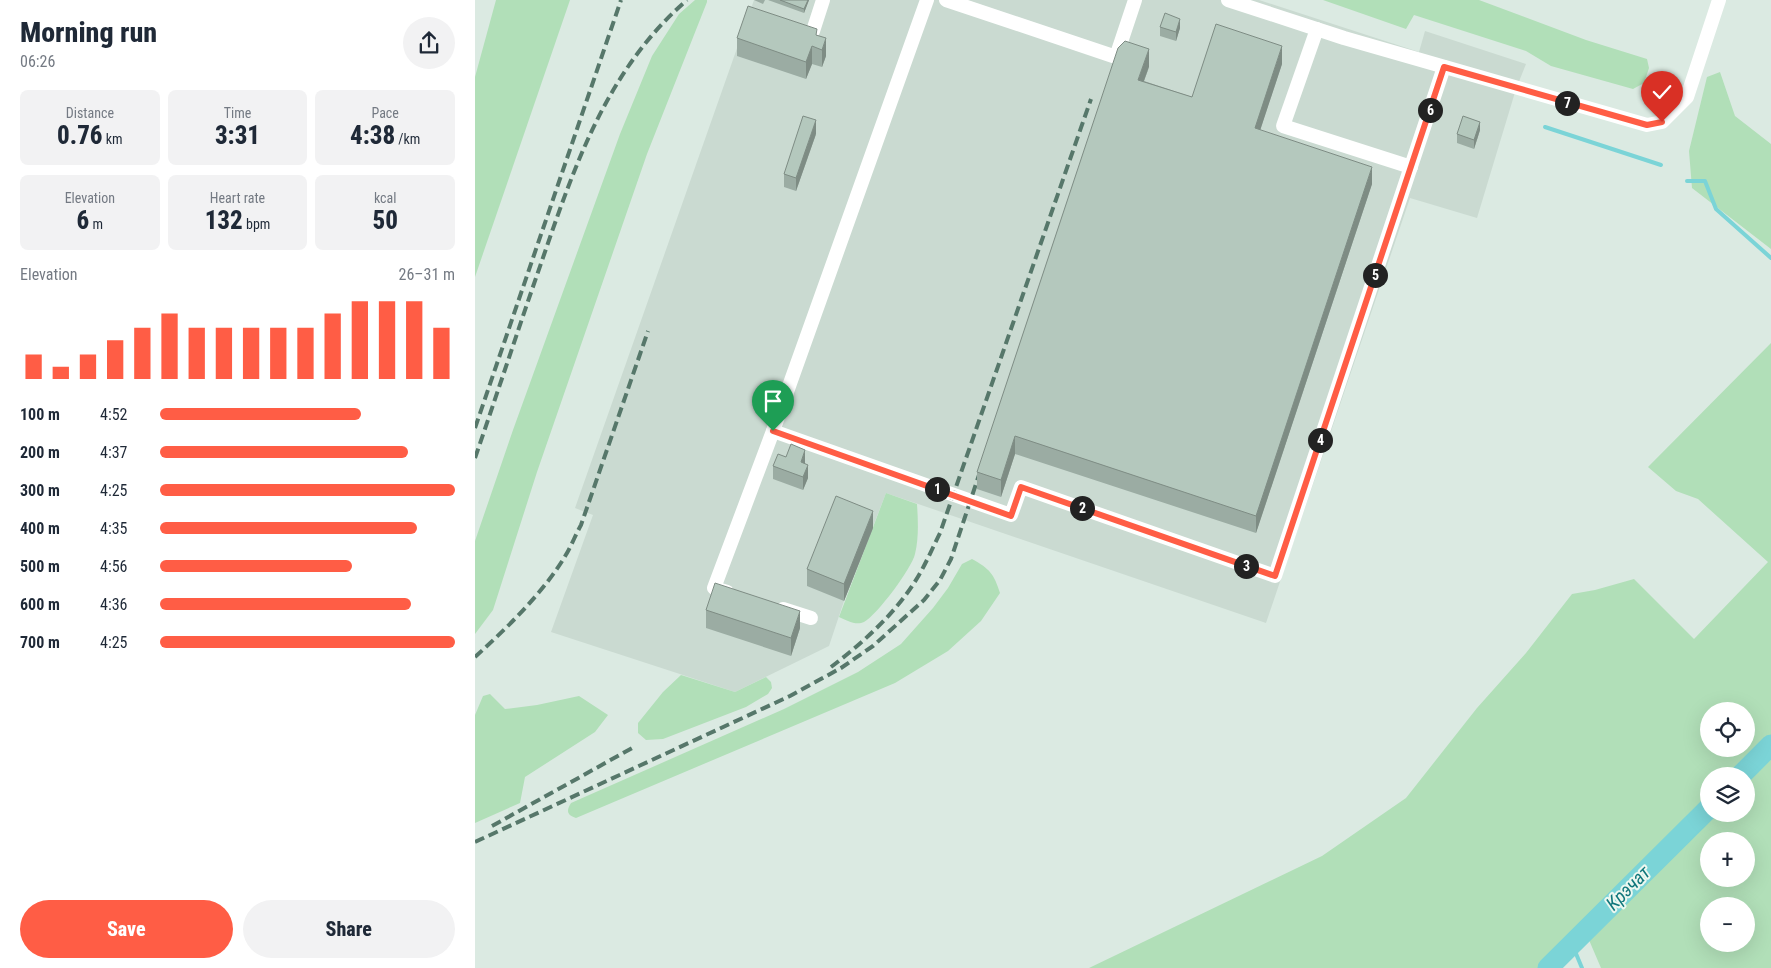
<!DOCTYPE html>
<meta charset="utf-8">
<style>
:root{--surface:#fff;--page:#f2f2f3;--text:#1f2937;--muted:#747a83;--accent:#ff5d45}
body{margin:0;font-family:"Roboto Condensed",sans-serif;background:var(--page);color:var(--text);height:100vh;display:flex;flex-direction:column;font-size:19px;white-space:nowrap}
*{box-sizing:border-box;margin:0}
p{font-size:16px;color:var(--muted)}
.icon{flex:none;width:28px;height:28px;fill:none;stroke:currentColor;stroke-width:2;stroke-linecap:round;stroke-linejoin:round}
.map{position:relative;flex:1;overflow:hidden}
.drawer{display:flex;flex-direction:column;background:var(--surface);width:475px}
.drawer>*{flex:none}
.tools{position:absolute;left:1225px;top:702px;display:grid;gap:10px}
.tools a{display:grid;place-items:center;width:55px;height:55px;border-radius:50%;background:var(--surface);box-shadow:0 5px 20px #0002;font-size:25px}
.pin{position:absolute;display:grid;place-items:center;width:42px;height:42px;color:#fff;margin:-51px -21px;border-radius:50% 50% 50% 0;rotate:-45deg;box-shadow:0 0 5px #0007}
.pin .icon{rotate:45deg}
.km{position:absolute;width:25px;height:25px;margin:-12px;border-radius:50%;background:#222;color:#fff;font-size:14px;line-height:25px;text-align:center}
.round{display:grid;place-items:center;flex:none;width:52px;height:52px;border-radius:26px;background:var(--page)}
.head{display:flex;align-items:center;justify-content:space-between;height:85px;padding:0 20px}
h1{font-size:28px;font-weight:800;line-height:38px}
.metrics{display:grid;grid-template-columns:repeat(3,1fr);gap:8px;height:85px;padding:5px 20px}
.metrics div{display:grid;align-content:center;border-radius:8px;background:var(--page);text-align:center}
.metrics b{font-size:25px;font-weight:800}
.metrics small{font-size:14px;font-weight:400}
.metrics p{font-size:14px}
.chart{height:140px;padding:10px 20px}
.chart p{display:flex;justify-content:space-between}
.chart svg{width:100%;height:90px;margin-top:5px;stroke:var(--accent);stroke-width:6}
.action{display:flex;gap:10px;margin-top:auto;padding:10px 20px}
.action a{flex:1;height:58px;border-radius:30px;background:var(--accent);color:#fff;font-size:20px;font-weight:800;line-height:58px;text-align:center}
.action a+a{background:var(--page);color:var(--text)}
ul{padding:0 20px;list-style:none;font-size:16px}
li{display:grid;grid-template-columns:80px 60px 1fr;align-items:center;height:38px}
li i{height:12px;border-radius:6px;background:var(--accent)}
main{display:flex;flex:1;min-height:0}
.map>svg:first-child{display:block}
.built{fill:#cadad1}
.green{fill:#b1dfb8;fill-rule:evenodd}
.lines{fill:none;stroke-linecap:round;stroke-linejoin:round}
.stream{stroke:#7bd4d7;stroke-width:4}
.river{stroke:#7bd4d7;stroke-width:21}
.minor{stroke:#fff;stroke-width:14}
.rail{stroke:#56776a;stroke-width:4;stroke-dasharray:10 5;stroke-linecap:butt}
.wall{fill:#9baca3}
.shaded-wall{fill:#7e8c84}
.building{fill:#b4c8bd;stroke:#7e8c84}
.route-casing{stroke:#fff;stroke-width:10}
.route{stroke:#ff5d45;stroke-width:6}
.labels{text-anchor:middle;dominant-baseline:central;stroke-width:4;stroke-linejoin:round;paint-order:stroke}
.water-label{font-size:19px;font-style:italic;fill:#10777c;stroke:#ecf7f0}
</style>
<main>
<section class="drawer">
<div class="head"><div><h1>Morning run</h1><p>06:26</p></div><a class="round"><svg class="icon" aria-label="share" viewBox="0 0 24 24"><path d="M12 15V3M7 8l5-5 5 5M5 13v7h14v-7"/></svg></a></div>
<div class="metrics">
<div><p>Distance</p><b>0.76<small> km</small></b></div>
<div><p>Time</p><b>3:31</b></div>
<div><p>Pace</p><b>4:38<small> /km</small></b></div>
</div>
<div class="metrics">
<div><p>Elevation</p><b>6<small> m</small></b></div>
<div><p>Heart rate</p><b>132<small> bpm</small></b></div>
<div><p>kcal</p><b>50</b></div>
</div>
<div class="chart"><p><span>Elevation</span>26–31 m</p>
<svg viewBox="0 0 160 44" preserveAspectRatio="none"><path d="M5 44V32M15 44V38M25 44V32M35 44V25M45 44V19M55 44V12M65 44V19M75 44V19M85 44V19M95 44V19M105 44V19M115 44V12M125 44V6M135 44V6M145 44V6M155 44V19"/></svg>
</div>
<ul>
<li><b>100 m</b>4:52<i style="width:68%"></i></li>
<li><b>200 m</b>4:37<i style="width:84%"></i></li>
<li><b>300 m</b>4:25<i style="width:100%"></i></li>
<li><b>400 m</b>4:35<i style="width:87%"></i></li>
<li><b>500 m</b>4:56<i style="width:65%"></i></li>
<li><b>600 m</b>4:36<i style="width:85%"></i></li>
<li><b>700 m</b>4:25<i style="width:100%"></i></li>
</ul>
<div class="action"><a>Save</a><a>Share</a></div>
</section>
<div class="map">
<svg width="1296" height="968" viewBox="0 0 1296 968">
<rect width="100%" height="100%" fill="#dbeae2"/>
<polygon class="built" points="279,0 784,0 944,52 950,31 1051,64 1041,89 1002,218 935,198 791,623 411,493 369,601 354,646 260,692 76,632 118,515 100,508"/>
<g class="green">
<polygon points="21,0 95,0 0,277 0,77"/>
<polygon points="220,0 232,0 232,2 172,154 62,472 18,610 0,634 0,541 38,430 145,134 177,56 204,14"/>
<polygon points="848,0 1004,0 1111,40 1172,59 1174,68 1169,83 1158,89 1076,66 1051,51 939,15 931,29"/>
<polygon points="1245,72 1260,116 1296,144 1296,249 1217,188 1214,151 1232,77"/>
<path d="M1296,343V968H1126L1108,926L1064,968H614L847,856L931,798L1002,708L1051,653L1097,594L1120,590L1159,579L1219,639L1293,562L1223,499L1201,491L1173,467ZM1234,711H1271V749H1234ZM1271,776V814H1234V776ZM1234,841H1271V879H1234ZM1234,906H1271V944H1234Z"/>
<path d="M411,493L442,504C443,520 444,538 440,554C437,568 402,615 389,622C381,626 371,620 364,617Z"/>
<path d="M497,559C515,569 519,574 525,593L506,621L473,651L420,683L101,818C92,815 91,811 96,803L309,709L383,672L426,644L458,608L473,588L487,564Z"/>
<polygon points="206,675 260,692 291,677 296,682 297,688 293,694 271,707 188,739 171,740 163,733 163,723 188,692"/>
<polygon points="15,694 30,709 62,705 104,696 133,715 120,732 50,777 45,803 0,823 0,715 8,696"/>
</g>
<g class="lines">
<g class="stream">
<polyline points="1070,127 1186,165"/>
<polyline points="1212,181 1230,181 1241,209 1296,258"/>
<polyline points="1097,944 1107,968"/>
</g>
<g class="river">
<polyline points="1265,776 1296,745"/>
<polyline points="1073,968 1234,808"/>
</g>
<g class="minor">
<polyline points="471,0 641,57 660,0"/>
<polyline points="753,0 869,38 1172,125 1187,122 1212,97 1244,0"/>
<polyline points="842,29 808,126 936,167"/>
<polyline points="338,31 348,0"/>
<polyline points="298,431 536,515 546,487 800,576 969,67"/>
<polyline points="252,592 239,588 298,431 452,0"/>
<polyline points="308,609 336,618"/>
</g>
<g class="rail">
<polyline points="0,428 146,0"/>
<path d="M0,458C21,397 41,336 62,275C97,174 128,73 212,0"/>
<path d="M0,657C33,627 70,591 92,553C97,544 101,534 106,525L173,331"/>
<path d="M356,667C389,642 423,611 444,575C452,561 458,547 465,533L616,99"/>
<polyline points="17,826 159,747"/>
<polyline points="0,842 315,696 366,668 398,646 449,600 465,580 476,559 506,469"/>
</g>
</g>
<g class="wall">
<polygon points="279,0 290,0 288,4"/>
<polygon points="293,0 334,0 329,13"/>
<polygon points="685,27 705,28 701,41 685,36"/>
<polygon points="342,35 351,56 347,67 337,64 331,79 262,56 262,38"/>
<polygon points="807,64 785,130 897,184 781,533 540,454 526,497 502,489 502,472 674,67 669,81 717,97"/>
<polygon points="1005,130 999,149 982,143 982,134"/>
<polygon points="341,134 321,191 309,187 309,174"/>
<polygon points="330,463 333,478 328,490 298,479 298,466"/>
<polygon points="398,528 369,601 332,586 332,569"/>
<polygon points="231,610 325,628 316,656 231,628"/>
</g>
<g class="shaded-wall">
<polygon points="333,0 334,0 329,13 329,9"/>
<polygon points="705,19 705,28 701,41 701,32"/>
<polygon points="351,38 351,56 347,67 347,50"/>
<polygon points="337,46 337,64 331,79 331,62"/>
<polygon points="807,46 807,64 780,146 780,128"/>
<polygon points="674,49 674,67 663,97 663,80"/>
<polygon points="341,120 341,134 321,191 321,178"/>
<polygon points="1005,122 1005,130 999,149 999,140"/>
<polygon points="897,167 897,184 781,533 781,516"/>
<polygon points="540,436 540,454 526,497 526,480"/>
<polygon points="330,450 330,463 326,475 326,462"/>
<polygon points="333,465 333,478 328,490 328,477"/>
<polygon points="398,511 398,528 369,601 369,584"/>
<polygon points="325,611 325,628 316,656 316,638"/>
</g>
<g class="building">
<polygon points="305,0 333,0 329,9"/>
<polygon points="273,6 342,29 341,35 351,38 347,50 337,46 331,62 262,38"/>
<polygon points="690,13 705,19 701,32 685,27"/>
<polygon points="741,24 807,46 780,128 897,167 781,516 540,436 526,480 502,472 643,48 650,41 674,49 663,80 717,97"/>
<polygon points="328,116 341,120 321,178 309,174"/>
<polygon points="988,116 1005,122 999,140 982,134"/>
<polygon points="316,444 330,450 326,462 333,465 328,477 298,466 303,454 311,457"/>
<polygon points="361,496 398,511 369,584 332,569"/>
<polygon points="240,583 325,611 316,638 231,610"/>
</g>
<g class="lines">
<defs>
<polyline id="route" points="298,431 536,516 546,487 800,576 969,67 1172,125 1187,122"/>
</defs>
<use href="#route" class="route-casing"/>
<use href="#route" class="route"/>
</g>
<g class="labels">
<g class="water-label">
<text transform="translate(1153 888) rotate(-45)">Крэчат</text>
</g>
</g>
</svg>
<div class="tools">
<a><svg class="icon" aria-label="locate" viewBox="0 0 24 24"><circle cx="12" cy="12" r="6"/><path d="M12 2v4M12 18v4M2 12h4M18 12h4"/></svg></a>
<a><svg class="icon" aria-label="layers" viewBox="0 0 24 24"><path d="M12 4l9 5-9 5-9-5zM3 14l9 5 9-5"/></svg></a>
<a>+</a>
<a>−</a>
</div>
<div class="pin" style="left:298px;top:431px;background:#1e9e55"><svg class="icon" aria-label="arrive" viewBox="0 0 24 24"><path d="M6 21V4h12l-3 4 3 4H6"/></svg></div>
<div class="pin" style="left:1187px;top:122px;background:#d93025"><svg class="icon" aria-label="check" viewBox="0 0 24 24"><path d="M5 12l5 5 9-10"/></svg></div>
<b class="km" style="left:462px;top:489px">1</b>
<b class="km" style="left:607px;top:508px">2</b>
<b class="km" style="left:771px;top:566px">3</b>
<b class="km" style="left:845px;top:440px">4</b>
<b class="km" style="left:900px;top:275px">5</b>
<b class="km" style="left:955px;top:110px">6</b>
<b class="km" style="left:1092px;top:103px">7</b>
</div>
</main>
